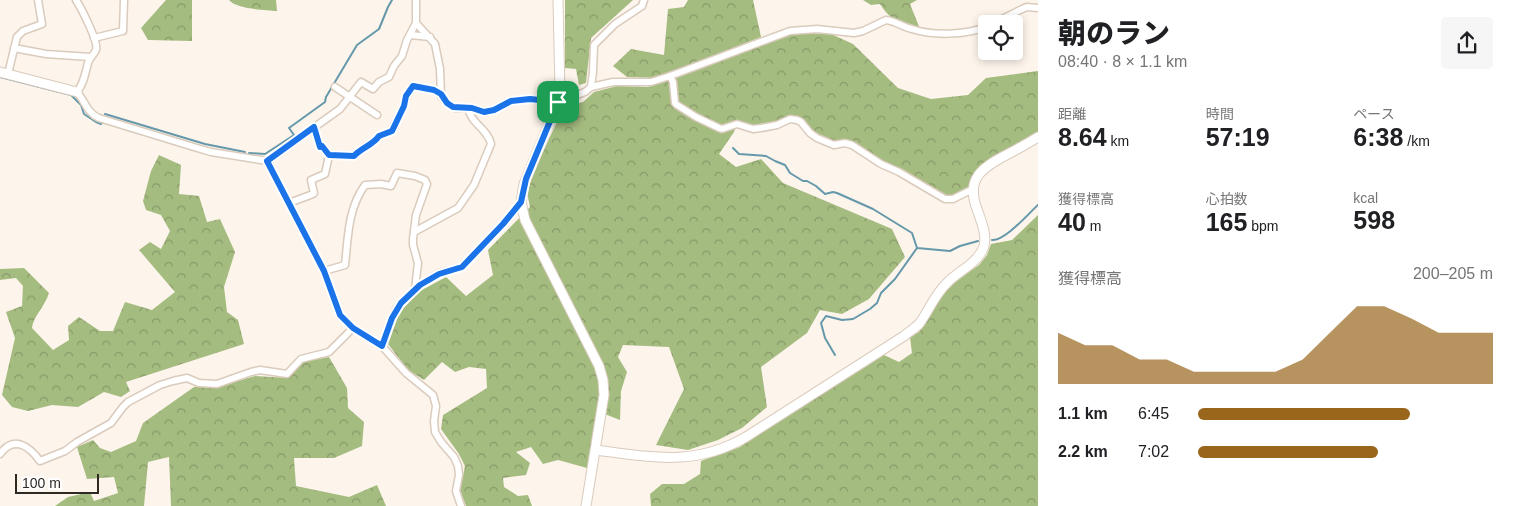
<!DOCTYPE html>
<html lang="ja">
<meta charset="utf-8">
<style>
:root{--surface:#fff;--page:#f6f6f6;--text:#202124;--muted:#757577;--accent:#9a661c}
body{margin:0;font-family:Arial,"Noto Sans JP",sans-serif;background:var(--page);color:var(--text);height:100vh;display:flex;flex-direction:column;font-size:19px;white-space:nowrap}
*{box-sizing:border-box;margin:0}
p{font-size:16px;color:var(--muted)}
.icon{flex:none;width:28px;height:28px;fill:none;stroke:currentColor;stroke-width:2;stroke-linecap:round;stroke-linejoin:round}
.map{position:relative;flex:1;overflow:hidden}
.side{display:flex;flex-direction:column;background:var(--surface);width:475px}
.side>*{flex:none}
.buttons{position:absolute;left:978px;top:15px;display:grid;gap:10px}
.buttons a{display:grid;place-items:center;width:45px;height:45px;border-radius:5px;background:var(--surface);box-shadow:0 2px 8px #0003;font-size:25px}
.scale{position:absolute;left:15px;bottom:12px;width:84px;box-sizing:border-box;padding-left:5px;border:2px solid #2f2924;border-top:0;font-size:14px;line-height:18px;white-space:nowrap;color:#2f2924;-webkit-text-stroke:4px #fff;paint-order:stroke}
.pin{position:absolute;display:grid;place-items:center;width:42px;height:42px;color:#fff;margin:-21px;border-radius:10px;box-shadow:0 2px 8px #0006}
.round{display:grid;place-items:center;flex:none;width:52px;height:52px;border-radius:5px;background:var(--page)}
.head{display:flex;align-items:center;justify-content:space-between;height:85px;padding:0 20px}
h1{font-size:28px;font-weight:800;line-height:38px}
.stats{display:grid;grid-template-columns:repeat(3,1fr);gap:8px;height:85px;padding:5px 20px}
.stats div{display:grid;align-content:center}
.stats b{font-size:25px;font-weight:800}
.stats small{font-size:14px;font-weight:400}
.stats p{font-size:14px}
.chart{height:140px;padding:10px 20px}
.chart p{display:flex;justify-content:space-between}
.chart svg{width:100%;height:90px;margin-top:5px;fill:var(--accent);opacity:.7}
ul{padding:0 20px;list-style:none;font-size:16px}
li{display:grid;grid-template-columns:80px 60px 1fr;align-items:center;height:38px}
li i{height:12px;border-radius:6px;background:var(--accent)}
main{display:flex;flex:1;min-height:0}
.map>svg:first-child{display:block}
.forest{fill:url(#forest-crowns)}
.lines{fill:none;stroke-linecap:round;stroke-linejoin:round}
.stream{stroke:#6498aa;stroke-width:2}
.street-casing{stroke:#dacbbc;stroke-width:9}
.secondary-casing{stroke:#dacbbc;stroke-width:11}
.street{stroke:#fff;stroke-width:6}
.secondary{stroke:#fff;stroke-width:9}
.route-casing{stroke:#fff;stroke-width:10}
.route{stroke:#1a73e8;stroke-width:6}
</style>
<main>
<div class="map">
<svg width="1038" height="506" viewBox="0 0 1038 506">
<defs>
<pattern id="forest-crowns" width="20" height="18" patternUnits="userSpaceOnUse" patternTransform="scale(1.25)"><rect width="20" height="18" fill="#a5bc80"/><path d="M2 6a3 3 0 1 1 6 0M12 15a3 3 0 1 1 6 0" fill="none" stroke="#879969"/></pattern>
</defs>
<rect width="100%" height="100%" fill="#fdf4eb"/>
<g class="forest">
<polygon points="166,0 192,0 192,41 148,40 141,28"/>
<path d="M229,0H276L277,11C265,10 236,9 229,0Z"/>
<polygon points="565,0 633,0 591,38 586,83 579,85 576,69 565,68"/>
<polygon points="688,0 753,0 761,37 655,78 627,77 613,66 631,49 664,55 668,9 684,7"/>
<path d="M863,0H917L910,4L920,29C901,24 891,21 880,4L871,5Z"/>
<path d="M801,33L831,34L853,44L898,88L931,99L968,95L986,78L1038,71V134C1023,142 985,158 976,171C972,177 971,183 969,190L954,198H946L854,144L834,142L811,130L802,120L754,127L738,122L734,132L719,154L736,167L761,159L783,183L892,229L905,257L869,299L842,314L820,310L807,333L761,367L767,407L742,428L718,440L688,450L656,445L684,389L669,347L623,345L618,357L627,372L621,391L620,420L597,411L587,468L558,460L543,464L531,447L516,452L530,463L526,475L503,478L504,487L518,496L528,495L532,506H466L460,490L465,466L459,454L441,429L443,415L487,388L486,369L469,367L455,372L442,362L424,380L408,370L388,344L399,313L420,291L446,277L466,296L493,275L488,250L530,207L526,188L564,107L583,102L594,92L617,86L648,87L783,35Z"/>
<path d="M159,155L181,165L179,194L199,196L207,222L220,219L235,252L224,287L227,312L238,320L244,344L126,382L130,391L121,397L104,392L78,407L52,405L28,411L12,407L2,395L15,338L6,312L22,306L23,286L16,278L0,280V269L24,268L49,293C45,306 33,317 32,328L53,350L69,340L68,326L79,317L100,331H113L125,302L152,310L175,292L139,250L150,242L161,249L170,231L161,215L146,210L143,201L151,171Z"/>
<polygon points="1038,215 1038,506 651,506 650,494 662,484 684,484 700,474 701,461 740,447 761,432 884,355 899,362 912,353 910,337 919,332 941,297 953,283 979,265 987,255 991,244 1012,240"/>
<polygon points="329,357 347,388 348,408 364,422 362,446 334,458 294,458 296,486 349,497 377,485 386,506 171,506 169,457 148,462 144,506 55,506 68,497 90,492 94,501 118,493 114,477 87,479 77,447 93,440 100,448 111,452 136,441 143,423 194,387 218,387 255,376 289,378 302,362"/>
</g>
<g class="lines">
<g class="stream">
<polyline points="0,77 71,95 81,105 84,114 96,122 101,124 102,122"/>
<polyline points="105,114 205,144 245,152"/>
<polyline points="733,148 739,154 766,156 775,161 785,165 790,173 803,181 807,181 816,186 825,194 833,192 837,193 873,209 912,233 917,248 950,251 960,246 978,241"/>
<polyline points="249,153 265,154 294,135 289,128 325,102 326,97 357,45 379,29 388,7 392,0"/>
<path d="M992,240C1005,241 1028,214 1038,205"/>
<polyline points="835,355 825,338 821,323 826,316 842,320 853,319 870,309 877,303 881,293 895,279 917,248"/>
</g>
<defs>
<g id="street">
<path d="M76,0C81,8 99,42 96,50C94,55 89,58 88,63C85,74 84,83 77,92C85,101 87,113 99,118L197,148L211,152L267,161L340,109L361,82L373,89L379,82L389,77L394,66L402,56L407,40L416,23V0"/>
<path d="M416,23L435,44L440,69L441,96L447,103L455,108H472L487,112L494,110L511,101L530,99L558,102L585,92L591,87L613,82H651L670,76L790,31L817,29L854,33L863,31L886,20C895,21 903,27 912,29C933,36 965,35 986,27"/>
<polyline points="992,24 1022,9 1027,7 1038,8"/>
<polyline points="410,35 430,37"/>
<polyline points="94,38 123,31 124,0"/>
<polyline points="14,48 46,54 90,57"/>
<polyline points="8,74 17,37 23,31 42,24 38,0"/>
<polyline points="670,76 673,82 675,103 677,105 696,117 719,128 722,129 737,124 753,129 761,128 777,125 790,119 797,120 801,122 810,133 817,138 834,145 845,143 852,145 881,164 899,172 945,199 953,199 973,189"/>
<polyline points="335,87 377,115"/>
<polyline points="591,87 593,72 594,45 615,24 642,6 644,0"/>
<path d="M314,127L320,147L322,146L329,155L354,156C361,148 373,145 379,136L391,131L404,106L407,96L413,86L434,90L441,94"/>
<polyline points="267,161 324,271 340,315 353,328 382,346 406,373 433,395 436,406 434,421 435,432 441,442 454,457 458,466 459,475 456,491 461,506"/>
<polyline points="289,203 313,194 314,193 311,180 325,174 329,155"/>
<path d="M414,232L458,208L474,185L491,144C488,129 471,124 468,108"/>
<path d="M324,271L345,265C348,237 348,208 365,185L381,184L391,186L397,173L415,176L425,180L427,184L416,215L413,239V245L418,263L415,289"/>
<polyline points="382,346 392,318 397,308 401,303 420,285 439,273 462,267 503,224 521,202"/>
<path d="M0,454C14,435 29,446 40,461L65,451L77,442L111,423L123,407L128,402L160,385L173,381L187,378L199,383L217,384L251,372L260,370L287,374L301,359L329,352L353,328"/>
</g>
<g id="secondary">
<polyline points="558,0 560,94 554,112 524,184 521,202 525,220 599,366 603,380 604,395 586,506"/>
<polyline points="0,72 77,92"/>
<path d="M596,450C651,457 695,467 746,437L904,336C909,332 914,329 919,324C929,311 934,295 947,283C958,271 979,263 984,246C987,234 981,221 977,209C965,178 983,167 1008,154C1018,149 1028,143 1038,137"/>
</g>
</defs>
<use href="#street" class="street-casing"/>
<use href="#secondary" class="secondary-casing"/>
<use href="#street" class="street"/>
<use href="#secondary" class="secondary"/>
</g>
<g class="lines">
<defs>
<path id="route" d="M413,86L434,90L441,94L447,103L453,107L472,108L484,112L494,110L511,101L530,99L558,102L526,179L521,202L503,224L462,267L439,274L420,285L401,303L392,318L382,346L353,328L340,315L324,271L267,161L314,127L320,147L322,146L329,155L354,156C361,148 373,145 379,136L392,131L404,106L406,96Z"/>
</defs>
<use href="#route" class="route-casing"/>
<use href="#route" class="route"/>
</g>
</svg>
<div class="buttons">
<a><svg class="icon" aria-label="locate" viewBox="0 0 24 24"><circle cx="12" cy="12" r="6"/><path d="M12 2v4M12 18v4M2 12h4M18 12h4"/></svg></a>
</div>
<div class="scale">100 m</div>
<div class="pin" style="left:558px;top:102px;background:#1e9e55"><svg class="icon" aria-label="arrive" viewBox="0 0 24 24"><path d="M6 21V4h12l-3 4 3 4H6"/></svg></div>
</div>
<section class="side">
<div class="head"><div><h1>朝のラン</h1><p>08:40 · 8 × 1.1 km</p></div><a class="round"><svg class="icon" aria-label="share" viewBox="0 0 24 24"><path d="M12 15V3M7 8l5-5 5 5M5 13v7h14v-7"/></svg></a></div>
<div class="stats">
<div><p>距離</p><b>8.64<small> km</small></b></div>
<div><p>時間</p><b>57:19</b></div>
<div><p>ペース</p><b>6:38<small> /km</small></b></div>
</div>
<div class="stats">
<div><p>獲得標高</p><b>40<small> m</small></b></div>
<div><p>心拍数</p><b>165<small> bpm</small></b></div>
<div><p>kcal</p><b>598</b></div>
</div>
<div class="chart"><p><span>獲得標高</span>200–205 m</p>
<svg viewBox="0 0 160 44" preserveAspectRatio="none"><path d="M0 44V19L10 25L20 25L30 32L40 32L50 38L60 38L70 38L80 38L90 32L100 19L110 6L120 6L130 12L140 19L150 19L160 19V44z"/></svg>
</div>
<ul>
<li><b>1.1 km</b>6:45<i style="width:72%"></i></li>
<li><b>2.2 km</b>7:02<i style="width:61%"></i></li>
</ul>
</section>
</main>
